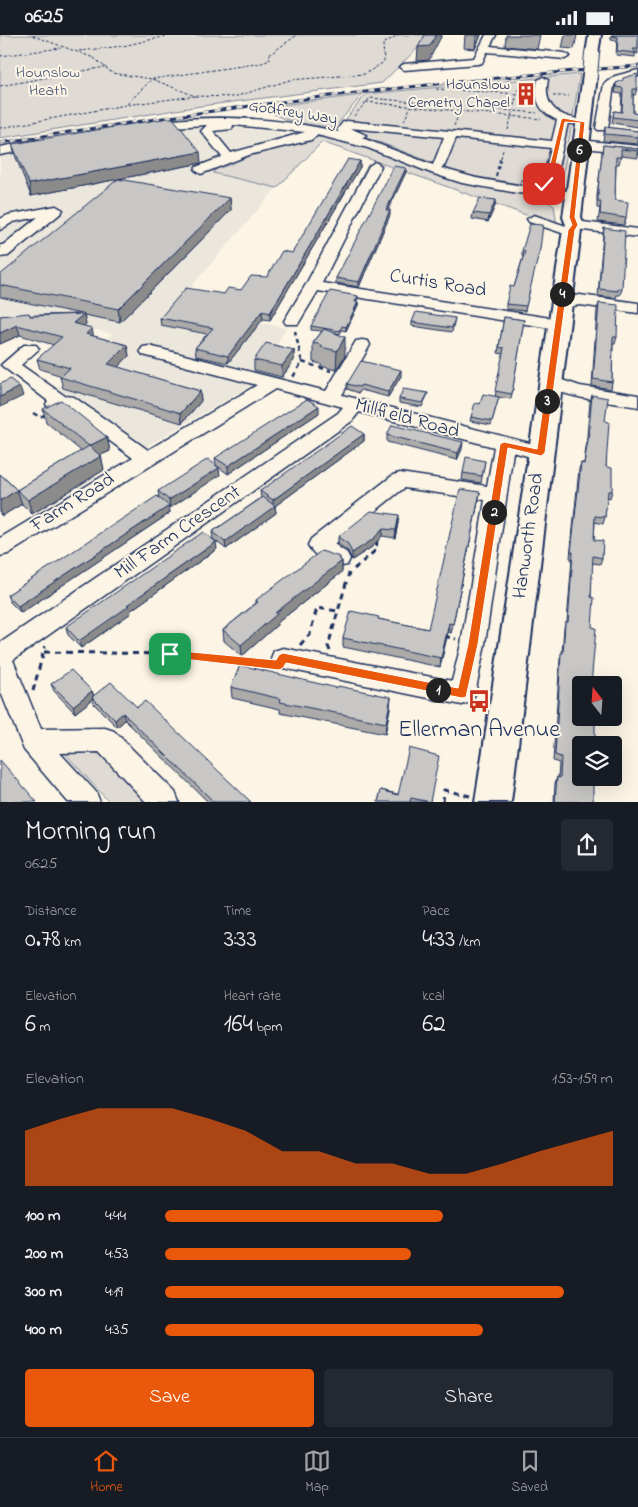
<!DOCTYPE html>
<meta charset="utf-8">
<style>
:root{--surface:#171b24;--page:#242831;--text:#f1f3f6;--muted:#9ea1a6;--line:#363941;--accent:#ea580c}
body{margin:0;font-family:"Indie Flower",sans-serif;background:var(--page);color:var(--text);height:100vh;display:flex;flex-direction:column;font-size:19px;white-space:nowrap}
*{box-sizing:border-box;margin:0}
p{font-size:16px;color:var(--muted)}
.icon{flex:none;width:28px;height:28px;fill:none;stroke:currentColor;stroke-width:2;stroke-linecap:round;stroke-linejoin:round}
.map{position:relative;height:767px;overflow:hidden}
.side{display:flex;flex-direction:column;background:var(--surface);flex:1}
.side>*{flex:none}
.needle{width:32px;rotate:343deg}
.tools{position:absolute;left:572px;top:641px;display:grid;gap:10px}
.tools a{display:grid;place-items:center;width:50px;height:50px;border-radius:5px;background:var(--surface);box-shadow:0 5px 20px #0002;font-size:25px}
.pin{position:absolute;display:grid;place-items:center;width:42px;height:42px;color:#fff;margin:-21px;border-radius:10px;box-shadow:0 2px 8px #0006}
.km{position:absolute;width:25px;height:25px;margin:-12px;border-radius:50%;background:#222;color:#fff;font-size:14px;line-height:25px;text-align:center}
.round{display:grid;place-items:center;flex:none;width:52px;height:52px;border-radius:5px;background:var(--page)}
.summary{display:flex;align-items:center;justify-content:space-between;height:85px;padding:0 25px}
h1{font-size:28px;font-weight:600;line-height:38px}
.metrics{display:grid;grid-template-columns:repeat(3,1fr);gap:8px;height:85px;padding:5px 25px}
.metrics div{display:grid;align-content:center}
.metrics b{font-size:25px;font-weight:600}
.metrics small{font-size:14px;font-weight:400}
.metrics p{font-size:14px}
.chart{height:140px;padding:10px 25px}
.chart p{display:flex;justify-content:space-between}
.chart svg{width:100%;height:90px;margin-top:5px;fill:var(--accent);opacity:.7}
.cta{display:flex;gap:10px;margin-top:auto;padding:10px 25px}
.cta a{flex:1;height:58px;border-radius:5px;background:var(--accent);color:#fff;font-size:20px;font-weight:600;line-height:58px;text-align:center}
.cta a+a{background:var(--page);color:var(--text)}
ul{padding:0 25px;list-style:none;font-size:16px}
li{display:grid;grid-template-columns:80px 60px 1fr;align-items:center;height:38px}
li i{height:12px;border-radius:6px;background:var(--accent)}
.status{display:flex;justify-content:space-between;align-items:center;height:35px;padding:0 25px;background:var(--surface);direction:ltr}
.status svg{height:14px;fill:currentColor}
.dock{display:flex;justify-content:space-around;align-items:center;height:70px;border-top:1px solid var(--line);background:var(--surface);font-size:14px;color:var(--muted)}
.dock a{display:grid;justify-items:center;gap:2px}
.dock .on{color:var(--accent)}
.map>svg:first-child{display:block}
.built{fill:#ece7dc}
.green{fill:#dfdbd4;stroke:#7d8599}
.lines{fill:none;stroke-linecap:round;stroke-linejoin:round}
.minor-casing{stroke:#1b2f5e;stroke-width:3}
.major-casing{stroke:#1b2f5e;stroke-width:4}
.path-far3{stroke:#1b2f5e;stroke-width:1;stroke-dasharray:3 2;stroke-linecap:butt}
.path-far2{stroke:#1b2f5e;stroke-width:2;stroke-dasharray:4 3;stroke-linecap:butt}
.path-far1{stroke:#1b2f5e;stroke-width:2.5;stroke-dasharray:5 4;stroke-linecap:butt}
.path{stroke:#1b2f5e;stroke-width:3;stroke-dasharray:6 5;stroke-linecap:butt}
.minor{fill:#fcf5e5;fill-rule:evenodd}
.major{fill:#fcf5e5;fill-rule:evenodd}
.rail-casing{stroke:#1b2f5e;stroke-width:3}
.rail{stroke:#fcf5e5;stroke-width:2;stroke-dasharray:6;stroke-linecap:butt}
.major-bridge-casing{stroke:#1b2f5e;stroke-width:16;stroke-linecap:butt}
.major-bridge{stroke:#fcf5e5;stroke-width:14}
.wall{fill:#acabaa;stroke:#1b2f5e}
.shaded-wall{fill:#8c8b8b;stroke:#1b2f5e}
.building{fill:#c8c7c6;stroke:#1b2f5e}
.route{fill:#ea580c;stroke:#fff}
.labels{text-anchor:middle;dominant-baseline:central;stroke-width:4;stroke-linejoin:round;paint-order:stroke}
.far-park-label{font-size:16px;fill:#425176;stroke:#fcf5e5}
.far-poi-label{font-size:16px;fill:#1b2f5e;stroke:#fcf5e5;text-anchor:end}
.far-street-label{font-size:16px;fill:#1b2f5e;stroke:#fcf5e5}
.street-label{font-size:20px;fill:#1b2f5e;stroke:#fcf5e5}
.near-poi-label{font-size:24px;fill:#1b2f5e;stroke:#fcf5e5}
</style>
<div class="status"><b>06:25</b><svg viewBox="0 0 49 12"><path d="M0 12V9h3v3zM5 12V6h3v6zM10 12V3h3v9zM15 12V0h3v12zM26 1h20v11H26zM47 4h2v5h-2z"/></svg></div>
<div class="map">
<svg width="638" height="767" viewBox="0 0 638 767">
<rect width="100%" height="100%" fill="#fcf5e5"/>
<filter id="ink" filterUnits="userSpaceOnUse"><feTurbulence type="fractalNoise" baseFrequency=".02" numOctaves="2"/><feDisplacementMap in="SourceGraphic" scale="10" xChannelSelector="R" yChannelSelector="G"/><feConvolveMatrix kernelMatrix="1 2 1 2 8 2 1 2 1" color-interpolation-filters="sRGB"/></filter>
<g filter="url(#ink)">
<polygon class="built" points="203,90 279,96 282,106 218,129 213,138 277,153 164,283 176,271 286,293 277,310 296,325 282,345 272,342 252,350 145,412 58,353 112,299 25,278 5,284 0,278 0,119 156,93"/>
<g class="green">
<polygon points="0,0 431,0 382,48 201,71 0,103"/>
<polygon points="580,39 562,147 537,152 461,139 376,106 337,95 366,59"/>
<path d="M362,60L334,93C312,89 281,89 265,72Z"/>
<path d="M320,102L348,106L441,142L543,164L554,170L557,191L322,107L277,153L213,138C222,122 299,107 320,102Z"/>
<polygon points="98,714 150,767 109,767 62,715"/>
</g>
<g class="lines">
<defs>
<g id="minor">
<polygon points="486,0 496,0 490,11 565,18 570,21 565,24 487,17 482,28 478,29 404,35 399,32 404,29 474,23"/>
<polygon points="638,35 638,41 614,50 608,93 606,95 598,95 596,93 604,49 615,41"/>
<path d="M543,42L548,45C544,63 550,76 569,82C574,83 576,83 580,86L574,89L568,88L554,150L533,152L575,157L580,158L582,161L580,164L518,158L462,148L431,138L368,113L317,100L311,105L249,120L201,139L195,135L196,132L222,122L201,96L207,90L152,93L146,90C152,84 164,86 171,85C227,80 285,84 339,97L337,95L343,87L347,86L552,106L557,85C539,77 533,64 538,45ZM233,90L305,97L231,118L213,96L232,94ZM350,93L444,102L433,130L362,103L366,100ZM456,103L551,113L543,144L522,146V151L476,143L441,133L445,130Z"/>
<polygon points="38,105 42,106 44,109 42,112 0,120 0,112"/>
<polygon points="580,105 638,111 638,119 576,112 574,109 576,106"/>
<polygon points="375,127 381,131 322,248 557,284 563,286 565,289 563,292 557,294 318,256 298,289 286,289 284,286 305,251 369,131"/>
<polygon points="56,171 63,175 61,178 8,221 0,222 0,210 3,210 38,182 13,187 0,195 0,184 8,180"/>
<polygon points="534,180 569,192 570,187 575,186 638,194 638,202 576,194 578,197 576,200 571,201 529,187 527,184"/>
<polygon points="580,260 638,268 638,278 580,270 561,273 553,268 555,265"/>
<path d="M362,305L368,306L370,310L342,360L541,411L548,413L551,418L548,423L541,425L513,417L485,609L475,659L471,667L462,670L283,633L274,630L271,623L274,616L283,613L452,646L461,609L485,465L404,453L334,509L347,518L350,524L347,530C333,534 315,523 308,510L311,504L393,440L400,438L487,451L494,412L359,377L352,386L13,625L41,694L105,693L114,696L175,757L179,767H146L99,717L60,718L96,757L100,767H68L24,715L0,655V608L338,378L343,372L275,354L8,519L0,521V503L133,423L65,373L55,375L48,373L46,369L48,366L1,330L24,310H36L39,314L21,330L65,361L74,362L148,415L257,350L143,320L140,316L143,312L149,311L326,356L356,306Z"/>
<path d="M550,341L580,351L638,360V372C618,368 552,362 541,346L544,342Z"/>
</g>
<g id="major">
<polygon points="589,0 601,0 598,18 592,22 586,18"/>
<polygon points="590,36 597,40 581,182 584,190 581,195 511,767 475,767 563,195 566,190 563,182 583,40"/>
</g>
</defs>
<use href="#minor" class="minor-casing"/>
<use href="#major" class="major-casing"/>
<g class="path-far3">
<polyline points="79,16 123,11 171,0"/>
<polyline points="0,21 61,13"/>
<polyline points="0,51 105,32"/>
<polyline points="436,54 522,59"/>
<polyline points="195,61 234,62 290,45 365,39 384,27 383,9 398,0"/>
<polyline points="553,61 569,61"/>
<polyline points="366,67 541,84"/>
<polyline points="127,69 152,44 262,28 270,25 269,20 297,0"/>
<polyline points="354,81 370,63 537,78"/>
<polyline points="404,86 411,71"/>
<polyline points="454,91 460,76"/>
<polyline points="0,93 126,70 195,61 152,44 112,38 94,23 31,0"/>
<polyline points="508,95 520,46"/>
<polyline points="501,123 503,115"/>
</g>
<polyline class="path-far2" points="496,141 501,121"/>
<g class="path-far1">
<polyline points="302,327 331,336"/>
<polyline points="293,342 302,327 295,296"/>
<polyline points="33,378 40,382 47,379"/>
</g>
<g class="path">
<polyline points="354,534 376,515 377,505"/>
<polyline points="444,601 456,604"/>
<polyline points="300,610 310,599 317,573 338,576"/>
<polyline points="330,616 328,611 349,538"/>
<polyline points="44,617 170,619 266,629"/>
<polyline points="33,656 45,611"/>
<polyline points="443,767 444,755 470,761"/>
</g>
<use href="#minor" class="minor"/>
<use href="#major" class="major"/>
<defs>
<path id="rail" d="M0,108C212,73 424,47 638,31"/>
</defs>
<use href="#rail" class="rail-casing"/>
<use href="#rail" class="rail"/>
<defs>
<polyline id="major-bridge" points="590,40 592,18"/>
</defs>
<use href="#major-bridge" class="major-bridge-casing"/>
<use href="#major-bridge" class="major-bridge"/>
</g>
<g class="wall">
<polygon points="465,0 481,0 475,14 464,13"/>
<polygon points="506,0 540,0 537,14 505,11"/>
<polygon points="565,0 577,0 574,14 562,13"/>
<polygon points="611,0 638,0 638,19 635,18 635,22 616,20 617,6 611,5"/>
<polygon points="616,48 637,54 635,60 633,60 633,78 638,79 638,92 612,88 614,76 621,77 622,59 615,58"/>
<polygon points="605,92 638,96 638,109 603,106"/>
<polygon points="12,109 201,128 31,161 15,120"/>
<polygon points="603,110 638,114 638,123 621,121 619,129 616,129 615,165 626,183 624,190 598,187 600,173 597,173 597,161"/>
<polygon points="360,126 360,132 270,285 263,284 228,328 196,321 195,313 207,299 161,290 160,283 224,259 241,255 267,242 292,218"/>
<polygon points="406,133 406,137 388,175 390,180 359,252 336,248 336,243"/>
<polygon points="230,163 231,175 120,287 84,280 86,289 84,291 93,301 127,310 129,321 117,332 200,356 201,366 182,388 63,353 60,342 62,341 40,334 37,324 54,310 20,300 0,309 0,281 81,279 0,262 0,240"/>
<polygon points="495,171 488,187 472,184 473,178"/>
<polygon points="543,190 525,276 506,274 506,269 514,252 523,222 522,221 522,216"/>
<polygon points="604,193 622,254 620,260 617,260 616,263 598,261 603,199"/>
<polygon points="358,261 358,264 356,267 358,267 358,270 346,296 342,295 340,299 335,298 345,321 336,335 321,331 321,329 313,327 313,308 322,296 311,295 311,291"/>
<polygon points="599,268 617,302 615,309 613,309 612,347 611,354 592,351 597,274"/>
<polygon points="504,282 524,285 511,364 495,362 503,319 498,318"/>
<polygon points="455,283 452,297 412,291 412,287"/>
<polygon points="294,315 294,325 282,342 254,335 254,325"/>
<polygon points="401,341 388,362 361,355 359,358 347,354 347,349"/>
<polygon points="428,358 427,361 422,372 399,368 399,364"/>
<polygon points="592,360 605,386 606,432 612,456 610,463 607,462 605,482 603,489 595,487 594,505 602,523 600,529 592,528 591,562 588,686 593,767 554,767 555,748 557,742 558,743 559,728 553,726 560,624 562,618 564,593 565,587 567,587 572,524 570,523 579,434 581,428 584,428 586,412 590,366"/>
<polygon points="499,362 491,390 470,386 471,382 480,369"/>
<polygon points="43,374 107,402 110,416 101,420 104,435 32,479 22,469 2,481 0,479 0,439 17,455 81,416 46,387"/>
<polygon points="319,378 228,439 216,430 215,423"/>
<polygon points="364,399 364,406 275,471 276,478 226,514 213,504 212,497 261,463 260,456"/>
<polygon points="387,400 462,414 457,425 387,407"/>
<polygon points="485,426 481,448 462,445 463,438"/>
<polygon points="220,440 170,473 169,472 170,478 21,578 10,567 7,560 159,463 158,456"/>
<polygon points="480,457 451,598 448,597 440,632 343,612 343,603 378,584 428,594"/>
<polygon points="398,488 395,503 382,501 372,512 352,525 348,516 338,509 338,502"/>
<polygon points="217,514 130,576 131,578 81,613 68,600 66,592"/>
<polygon points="340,525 342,526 342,537 277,588 277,590 242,621 224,606 223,595 256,568 256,565"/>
<polygon points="51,649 92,656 94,661 137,672 251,767 208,767 125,685 117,692 94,669 93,664 75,678 54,656"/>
<polygon points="231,652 390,673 385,699 280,678 280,674 232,663"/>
<polygon points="381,755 430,767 378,767"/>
</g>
<g class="shaded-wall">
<polygon points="436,0 442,0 429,25 417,26 418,12"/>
<polygon points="477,0 481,0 475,14 476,0"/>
<polygon points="200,117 201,128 31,161 29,149"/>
<polygon points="360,126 360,132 270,285 270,278"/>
<polygon points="406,133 406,137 386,180 386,175"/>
<polygon points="230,163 231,175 120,287 118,274"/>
<polygon points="496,165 495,171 488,187 489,180"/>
<polygon points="390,175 390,180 359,252 359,247"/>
<polygon points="358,267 358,270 346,296 346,292"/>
<polygon points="262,276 263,284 228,328 228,321"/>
<polygon points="84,279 86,289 76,299 73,288"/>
<polygon points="17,290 20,300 0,309 0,298"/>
<polygon points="92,293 94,304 86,299"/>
<polygon points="345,302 345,321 336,335 337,316"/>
<polygon points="127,310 129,321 110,340 108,329"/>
<polygon points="294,315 294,325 282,342 282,331"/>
<polygon points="401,335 401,341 388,362 388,357"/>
<polygon points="20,352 23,361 0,372 0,362"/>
<polygon points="200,356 201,366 182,388 181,378"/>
<polygon points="319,371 319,378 228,439 228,431"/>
<polygon points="364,399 364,406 275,471 276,478 226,514 225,507 273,472 273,465"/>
<polygon points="107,402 110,416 92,424 89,411"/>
<polygon points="463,407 462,414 457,425 458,418"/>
<polygon points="101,421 104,435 32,479 28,465"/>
<polygon points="219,433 220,440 170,473 169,465"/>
<polygon points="17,455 22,469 2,481 0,474 0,466"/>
<polygon points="480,457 478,466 451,598 453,589"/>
<polygon points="169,471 170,478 21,578 18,571"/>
<polygon points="399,480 398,488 395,503 396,495"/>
<polygon points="383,494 382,501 372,512 352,525 352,518"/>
<polygon points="216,507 217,514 130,576 131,578 81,613 79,606 127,570"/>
<polygon points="340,522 340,528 342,526 342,537 277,588 277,590 242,621 241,610 275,578"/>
<polygon points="449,588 448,597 440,632 441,623"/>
<polygon points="92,656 94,663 92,662 93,664 75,678 73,671"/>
<polygon points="391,662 390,673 385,699 386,688"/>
<polygon points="123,678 125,685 117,692 115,685"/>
</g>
<g class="building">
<polygon points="425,0 436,0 430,11 418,12"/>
<polygon points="612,0 638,0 638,14 633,14 636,18 617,16 618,2 612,1"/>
<polygon points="637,39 637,54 633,54 633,78 638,79 638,85 613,82 614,76 622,77 623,53 616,52 616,48 623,45 623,43"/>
<polygon points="168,83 173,83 200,117 29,149 12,109"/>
<polygon points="605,92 638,96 638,102 605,99"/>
<polygon points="603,110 638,114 638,116 621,114 621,122 616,122 615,165 628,167 626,183 600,179 601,166 598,166 598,154"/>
<polygon points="348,124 360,126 270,278 262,276 228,321 195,313 213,293 160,283 186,253 224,259 228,253 241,255 251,241 267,242 282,216 292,218"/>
<polygon points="394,131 406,133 386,175 390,175 359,247 336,243"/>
<polygon points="118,144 230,163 118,274 0,250 0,240"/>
<polygon points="480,163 496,165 489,180 473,178"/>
<polygon points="530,189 543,190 540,214 526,271 506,269 510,251 514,252 525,216 522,216"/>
<polygon points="604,193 625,196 622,254 618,253 618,256 599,254"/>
<polygon points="330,256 358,261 355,267 358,267 346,292 342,291 340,296 311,291"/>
<polygon points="599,268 618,270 617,302 613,302 612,347 593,344"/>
<polygon points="416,277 455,283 452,293 412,287"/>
<polygon points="29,278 30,281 84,279 73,288 92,293 86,299 127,310 108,329 200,356 181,378 60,342 70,333 37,324 62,302 17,290 0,298 0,281"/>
<polygon points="504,282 524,285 512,359 495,356 504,313 499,312"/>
<polygon points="324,294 345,302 337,316 321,312 322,310 313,308"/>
<polygon points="266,308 294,315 282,331 254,325"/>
<polygon points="361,326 401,335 388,357 361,350 360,352 347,349"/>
<polygon points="10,344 20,352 0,362 0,349"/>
<polygon points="403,354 428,358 423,368 399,364"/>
<polygon points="483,359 499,362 492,386 471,382 475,368 480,369"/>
<polygon points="592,360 608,363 605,386 609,387 606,432 612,433 612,456 608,456 605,482 595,481 594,505 603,506 602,523 593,521 591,562 594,563 592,592 596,593 591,650 581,650 581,682 589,682 588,686 595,687 595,710 581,710 581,742 593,742 593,767 555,767 557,742 560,743 561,722 555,720 561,618 563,618 565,587 568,587 573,517 571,517 581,428 584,429 588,405"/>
<polygon points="307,364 319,371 228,431 215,423"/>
<polygon points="61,365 107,402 89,411 43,374"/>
<polygon points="392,390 463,407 458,418 387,400"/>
<polygon points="352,391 364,399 273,465 260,456"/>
<polygon points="89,411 101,421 28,465 17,455"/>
<polygon points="466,422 485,426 482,441 463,438"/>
<polygon points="208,424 219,433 169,465 158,456"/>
<polygon points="0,439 17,455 0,466"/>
<polygon points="460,454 480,457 453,589 449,588 441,623 343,603 351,576 379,582 378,584 428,594"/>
<polygon points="157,461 169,471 18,571 7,560"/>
<polygon points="263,462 275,471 225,507 212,497"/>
<polygon points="371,476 399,480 396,495 383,494 372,505 352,518 348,509 338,502"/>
<polygon points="203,497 216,507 127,570 129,571 79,606 66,592"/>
<polygon points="321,516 340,522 338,523 342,526 275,578 277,579 241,610 223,595 258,567 256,565"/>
<polygon points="240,630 337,653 338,651 391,662 386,688 280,667 281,664 231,652"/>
<polygon points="71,635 92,656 73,671 51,649"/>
<polygon points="111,647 137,672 145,666 251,767 214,767 123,678 115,685 92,662"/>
<polygon points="409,713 439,721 430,767 411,763 410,767 378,767 381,755 398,760"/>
<polygon points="0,725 37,767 0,767"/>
</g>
</g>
<polygon class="route" points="563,83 585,87 575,182 578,190 575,195 545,418 541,421 508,413 478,609 466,662 462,663 286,628 283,633 279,635 166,622 166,616 170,615 276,625 279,620 283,618 458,653 468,609 500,409 504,407 537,414 568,195 572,190 569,182 580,88 565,87 552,147 544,151 541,149 546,146 561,85"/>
<defs>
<symbol id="building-bare" viewBox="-9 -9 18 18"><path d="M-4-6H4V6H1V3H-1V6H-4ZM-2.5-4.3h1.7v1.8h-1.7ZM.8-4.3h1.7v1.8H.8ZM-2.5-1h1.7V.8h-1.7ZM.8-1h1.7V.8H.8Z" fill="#c8321e" stroke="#fcf5e5" stroke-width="2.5" paint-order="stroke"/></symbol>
<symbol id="bus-bare" viewBox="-9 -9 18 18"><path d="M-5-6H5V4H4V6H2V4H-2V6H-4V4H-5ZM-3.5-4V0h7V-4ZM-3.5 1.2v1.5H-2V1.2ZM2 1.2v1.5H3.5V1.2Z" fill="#c8321e" stroke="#fcf5e5" stroke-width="2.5" paint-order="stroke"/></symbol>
</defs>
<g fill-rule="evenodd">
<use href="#building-bare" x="510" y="43" width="32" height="32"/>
<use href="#bus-bare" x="463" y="650" width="32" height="32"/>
</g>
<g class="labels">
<g class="far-park-label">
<text x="48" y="38">Hounslow<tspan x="48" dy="18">Heath</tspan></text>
</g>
<g class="far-poi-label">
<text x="510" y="50">Hounslow<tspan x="510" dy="18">Cemetry Chapel</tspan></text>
</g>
<g class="far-street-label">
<text transform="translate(293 78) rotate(9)">Godfrey Way</text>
</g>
<g class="street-label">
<text transform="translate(438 249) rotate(9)">Curtis Road</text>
<text transform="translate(407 384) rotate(15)">Millfield Road</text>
<text transform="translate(73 468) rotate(-32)">Farm Road</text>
<text transform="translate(178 498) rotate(-35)">Mill Farm Crescent</text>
<text transform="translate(529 501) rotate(-82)">Hanworth Road</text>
</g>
<g class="near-poi-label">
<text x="479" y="695">Ellerman Avenue</text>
</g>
</g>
</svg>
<div class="tools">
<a><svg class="needle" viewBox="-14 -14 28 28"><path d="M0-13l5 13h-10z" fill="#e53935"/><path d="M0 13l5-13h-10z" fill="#9ea1a6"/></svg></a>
<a><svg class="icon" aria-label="layers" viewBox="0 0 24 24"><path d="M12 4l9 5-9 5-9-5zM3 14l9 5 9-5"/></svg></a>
</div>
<div class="pin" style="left:170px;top:619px;background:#1e9e55"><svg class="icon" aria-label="arrive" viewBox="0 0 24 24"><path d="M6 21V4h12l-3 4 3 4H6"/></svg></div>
<div class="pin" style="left:544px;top:149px;background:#d93025"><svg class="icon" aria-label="check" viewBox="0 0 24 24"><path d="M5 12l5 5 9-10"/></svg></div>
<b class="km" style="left:438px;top:655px">1</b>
<b class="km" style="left:494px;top:477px">2</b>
<b class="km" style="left:547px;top:366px">3</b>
<b class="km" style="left:562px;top:259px">4</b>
<b class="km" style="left:579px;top:115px">6</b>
</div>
<section class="side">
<div class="summary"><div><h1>Morning run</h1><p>06:25</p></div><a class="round"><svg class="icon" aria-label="share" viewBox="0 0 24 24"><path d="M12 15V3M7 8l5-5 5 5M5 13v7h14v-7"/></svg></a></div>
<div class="metrics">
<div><p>Distance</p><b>0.78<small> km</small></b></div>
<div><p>Time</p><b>3:33</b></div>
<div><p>Pace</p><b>4:33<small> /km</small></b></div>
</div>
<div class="metrics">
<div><p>Elevation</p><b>6<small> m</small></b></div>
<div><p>Heart rate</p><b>164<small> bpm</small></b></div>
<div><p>kcal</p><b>62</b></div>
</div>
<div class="chart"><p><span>Elevation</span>153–159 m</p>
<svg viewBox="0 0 160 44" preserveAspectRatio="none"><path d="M0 44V17L10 11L20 6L30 6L40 6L50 11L60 17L70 27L80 27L90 33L100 33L110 38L120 38L130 33L140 27L150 22L160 17V44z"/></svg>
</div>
<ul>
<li><b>100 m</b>4:44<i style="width:62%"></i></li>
<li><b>200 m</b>4:53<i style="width:55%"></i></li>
<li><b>300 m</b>4:19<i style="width:89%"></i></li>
<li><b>400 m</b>4:35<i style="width:71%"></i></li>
</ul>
<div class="cta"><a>Save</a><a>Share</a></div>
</section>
<nav class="dock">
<a class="on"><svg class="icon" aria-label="home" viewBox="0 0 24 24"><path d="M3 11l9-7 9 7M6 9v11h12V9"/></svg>Home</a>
<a><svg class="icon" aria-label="map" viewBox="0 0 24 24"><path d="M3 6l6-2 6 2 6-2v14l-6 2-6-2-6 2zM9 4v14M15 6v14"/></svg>Map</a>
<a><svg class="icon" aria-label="saved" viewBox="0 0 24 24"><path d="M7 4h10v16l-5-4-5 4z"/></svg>Saved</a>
</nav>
